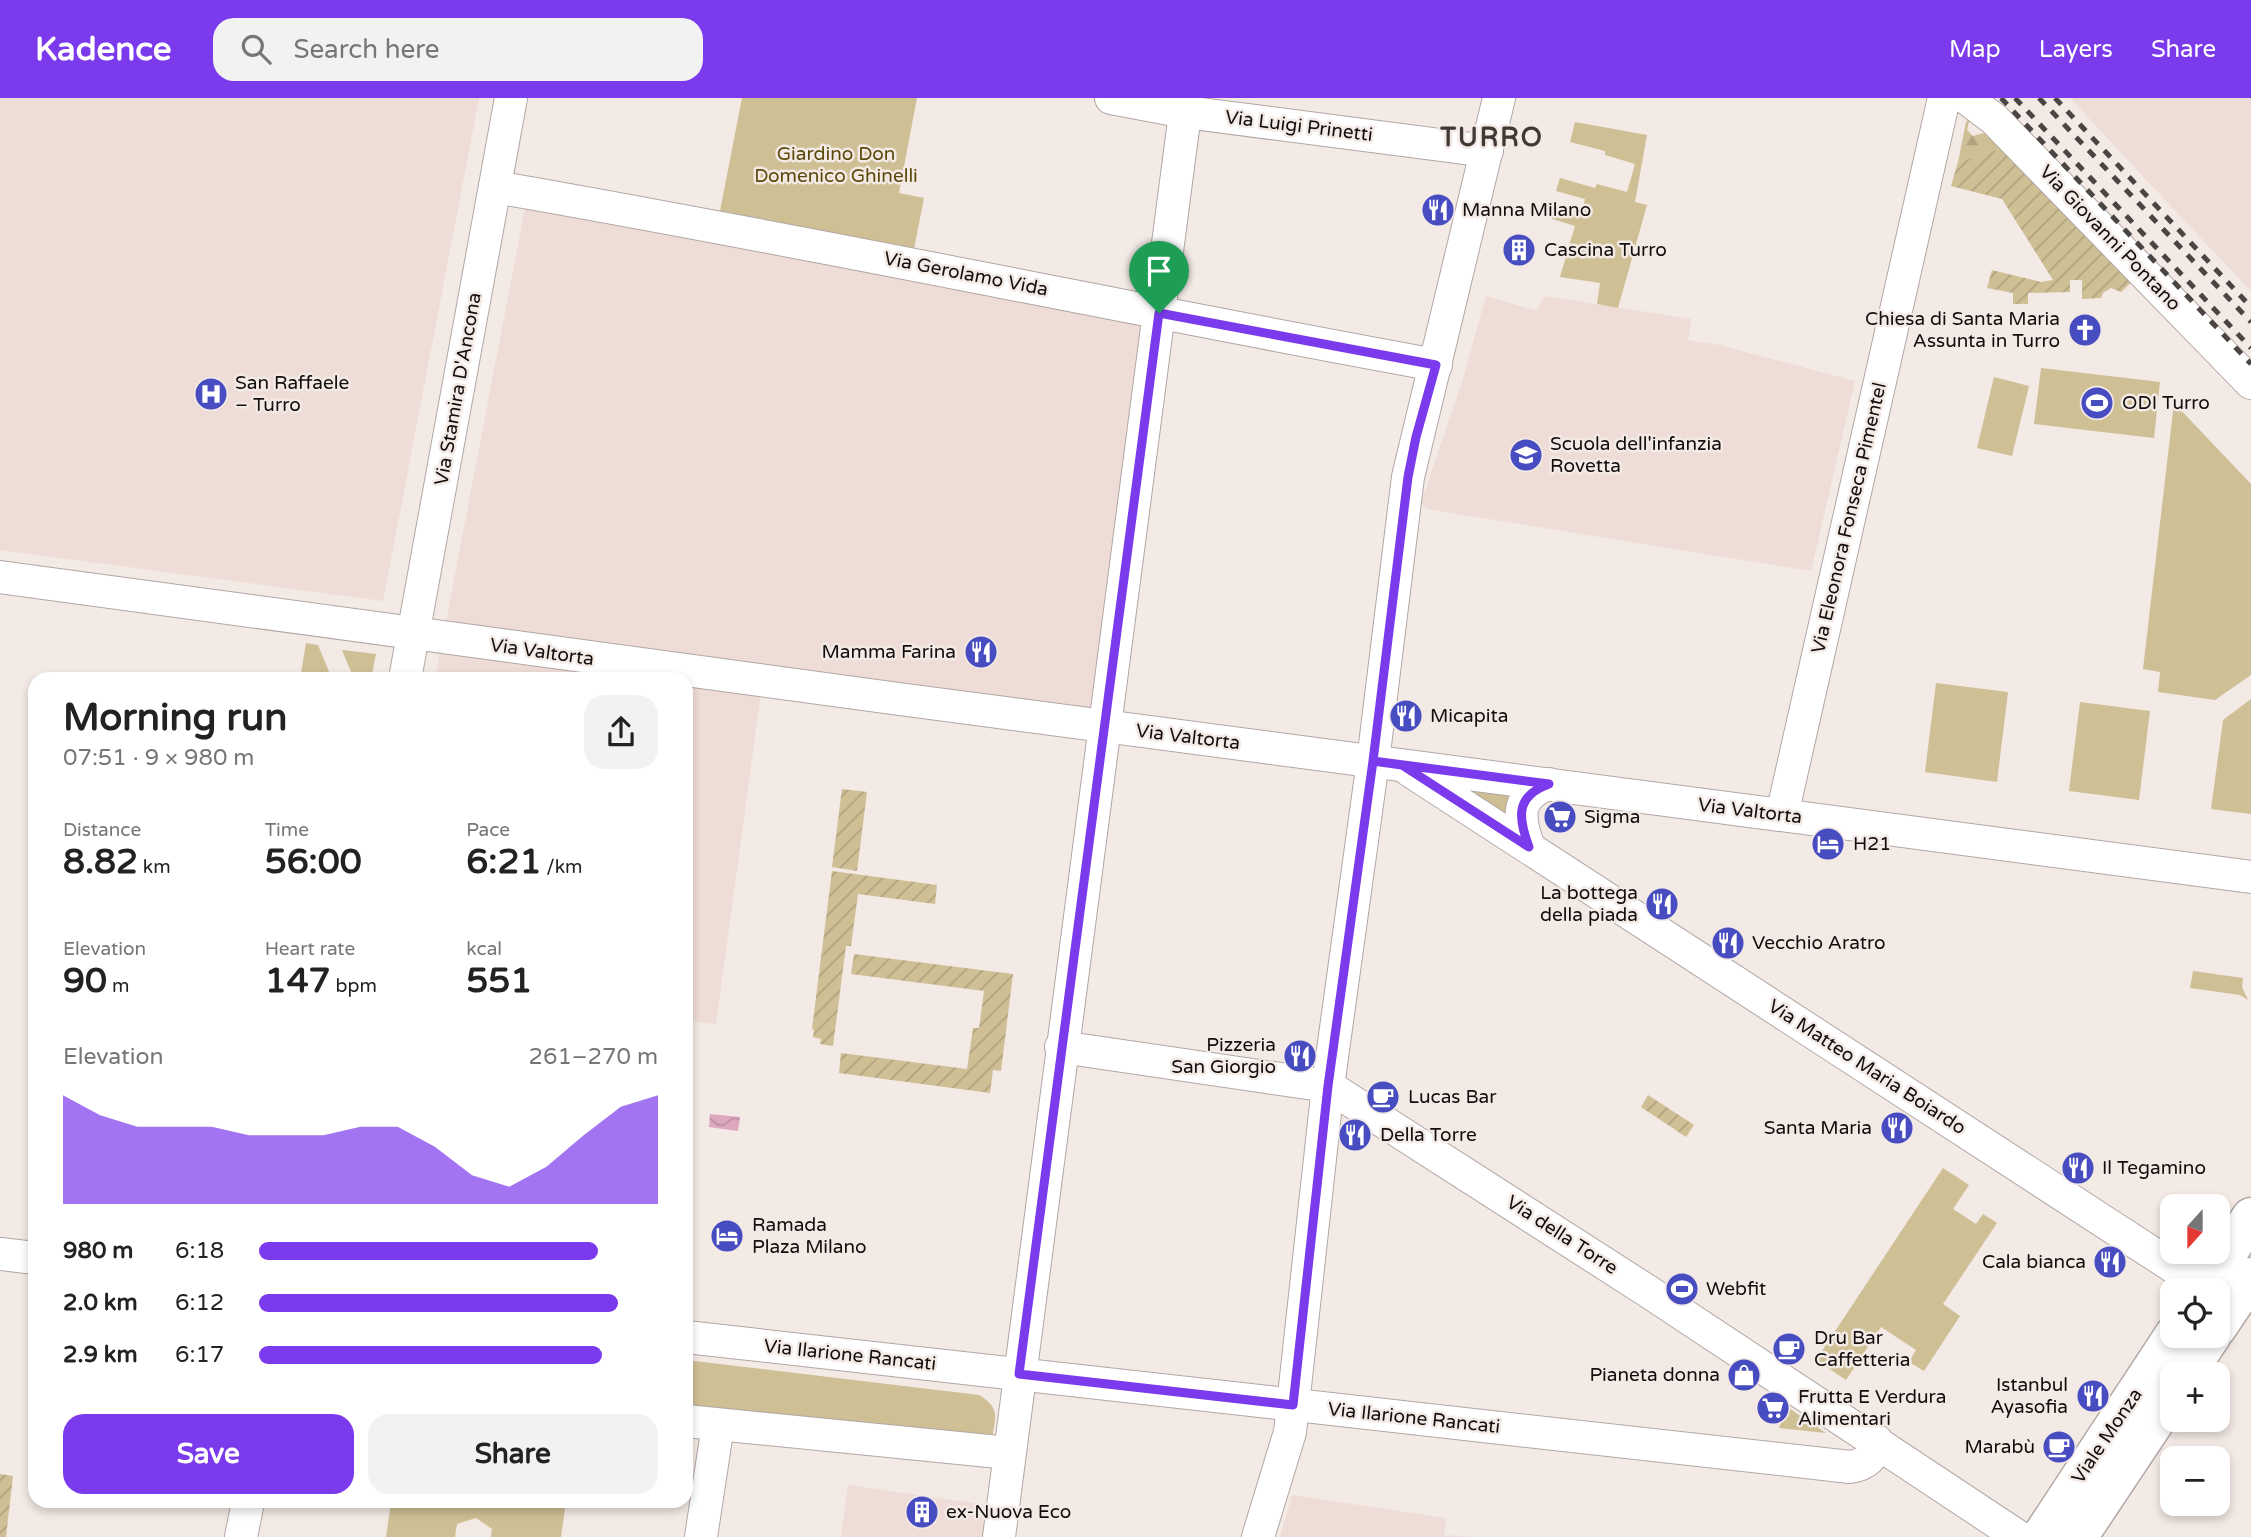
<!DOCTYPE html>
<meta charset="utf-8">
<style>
:root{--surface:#fff;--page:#f2f2f2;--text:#222;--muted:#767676;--accent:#7c3aed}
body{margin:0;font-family:"Varela Round",sans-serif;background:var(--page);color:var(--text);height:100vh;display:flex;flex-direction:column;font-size:26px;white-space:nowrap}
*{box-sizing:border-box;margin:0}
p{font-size:23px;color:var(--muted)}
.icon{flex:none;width:38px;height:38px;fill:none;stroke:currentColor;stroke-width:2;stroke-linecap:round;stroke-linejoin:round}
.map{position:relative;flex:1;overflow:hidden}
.drawer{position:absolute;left:28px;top:574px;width:665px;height:836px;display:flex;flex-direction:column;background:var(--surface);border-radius:21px;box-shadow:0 4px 10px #0003}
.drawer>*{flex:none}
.needle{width:46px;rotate:201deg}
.buttons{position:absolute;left:2160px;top:1096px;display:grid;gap:14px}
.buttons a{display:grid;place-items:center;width:70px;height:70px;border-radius:14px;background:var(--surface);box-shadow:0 4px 10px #0003;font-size:35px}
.pin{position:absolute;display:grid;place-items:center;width:60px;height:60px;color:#fff;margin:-72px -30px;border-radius:50% 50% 50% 0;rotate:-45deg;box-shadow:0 0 7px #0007}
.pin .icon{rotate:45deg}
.round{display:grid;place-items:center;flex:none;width:74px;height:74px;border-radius:21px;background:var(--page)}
.overview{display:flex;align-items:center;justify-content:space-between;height:119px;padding:0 35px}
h1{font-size:38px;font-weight:800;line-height:52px}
.figures{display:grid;grid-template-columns:repeat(3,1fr);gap:10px;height:119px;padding:7px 35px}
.figures div{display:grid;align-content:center}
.figures b{font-size:35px;font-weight:800}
.figures small{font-size:19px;font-weight:400}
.figures p{font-size:19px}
.chart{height:196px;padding:14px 35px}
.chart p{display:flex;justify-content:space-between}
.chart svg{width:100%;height:126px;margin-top:7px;fill:var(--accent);opacity:.7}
.cta{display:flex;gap:14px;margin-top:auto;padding:14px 35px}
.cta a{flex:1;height:80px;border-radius:21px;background:var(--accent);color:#fff;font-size:28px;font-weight:800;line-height:80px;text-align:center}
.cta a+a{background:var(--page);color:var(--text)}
ul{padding:0 35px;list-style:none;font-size:23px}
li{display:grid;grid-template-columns:112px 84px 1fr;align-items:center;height:52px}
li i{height:18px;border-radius:9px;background:var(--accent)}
header{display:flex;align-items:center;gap:42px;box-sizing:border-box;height:98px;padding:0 35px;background:var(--accent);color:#fff}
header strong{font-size:33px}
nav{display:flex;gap:38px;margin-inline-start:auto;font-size:24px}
.search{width:490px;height:63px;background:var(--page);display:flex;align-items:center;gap:18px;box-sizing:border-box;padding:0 24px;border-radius:21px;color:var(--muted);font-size:26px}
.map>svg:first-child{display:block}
.built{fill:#eedcd6}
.green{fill:#cfbf95}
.forest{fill:url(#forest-firs)}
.garden{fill:url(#garden-furrows)}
.water{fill:url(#water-waves)}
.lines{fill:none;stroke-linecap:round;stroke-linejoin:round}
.minor-casing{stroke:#b1a7a4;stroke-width:34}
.major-casing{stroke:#b1a7a4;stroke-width:41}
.minor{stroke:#fff;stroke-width:32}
.major{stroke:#fff;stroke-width:38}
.rail{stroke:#4a4543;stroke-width:5;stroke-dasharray:9 9;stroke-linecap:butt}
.route-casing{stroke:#fff;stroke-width:14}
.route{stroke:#7c3aed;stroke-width:9}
.labels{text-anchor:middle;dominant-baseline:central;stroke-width:5;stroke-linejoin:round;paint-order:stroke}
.street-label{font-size:19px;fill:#110e0d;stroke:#f3e9e5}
.park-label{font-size:19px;fill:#5c4909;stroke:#f3e9e5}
.poi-label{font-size:19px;fill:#110e0d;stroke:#f3e9e5;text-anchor:start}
.district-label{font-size:26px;font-weight:bold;letter-spacing:2px;fill:#403835;stroke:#f3e9e5}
</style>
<header>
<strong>Kadence</strong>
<div class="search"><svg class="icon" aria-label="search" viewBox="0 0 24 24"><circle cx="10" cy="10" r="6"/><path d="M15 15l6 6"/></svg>Search here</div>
<nav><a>Map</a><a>Layers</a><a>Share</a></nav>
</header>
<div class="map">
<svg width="2251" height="1439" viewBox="0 0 2251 1439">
<defs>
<pattern id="forest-firs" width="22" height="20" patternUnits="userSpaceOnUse" patternTransform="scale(1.75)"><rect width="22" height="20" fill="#cfbf95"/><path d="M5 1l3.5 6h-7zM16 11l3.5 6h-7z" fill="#b1a37f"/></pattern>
<pattern id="garden-furrows" width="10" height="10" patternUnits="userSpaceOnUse" patternTransform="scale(1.75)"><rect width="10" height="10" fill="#cfbf95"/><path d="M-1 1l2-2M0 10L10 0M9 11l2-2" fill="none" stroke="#b1a37f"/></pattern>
<pattern id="water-waves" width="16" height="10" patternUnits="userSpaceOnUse" patternTransform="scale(1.75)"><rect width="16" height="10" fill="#dda7bf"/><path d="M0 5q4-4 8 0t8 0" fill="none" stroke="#bd8fa3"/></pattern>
</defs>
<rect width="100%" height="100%" fill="#f3e9e5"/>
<g class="built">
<polygon points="0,0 479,0 383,503 0,452"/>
<polygon points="2070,0 2251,0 2251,193 2182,120"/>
<polygon points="527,100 1150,221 1100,630 762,587 716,926 686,922 686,581 435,581"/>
<polygon points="1486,198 1537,213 1544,198 1691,221 1688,242 1719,247 1855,283 1811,473 1427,411 1421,405 1463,281"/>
<polygon points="848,1387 993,1408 989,1439 841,1439"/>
<polygon points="1292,1397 1446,1420 1444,1437 1475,1439 1280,1439"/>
</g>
<g class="green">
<polygon points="742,0 917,0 899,95 924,100 914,151 720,113"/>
<polygon points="1575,24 1647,37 1635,104 1647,107 1618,210 1597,206 1600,185 1560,179 1575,128 1543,118 1545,109 1581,118 1585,101 1556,93 1560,80 1595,90 1597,86 1627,94 1635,66 1605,57 1605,53 1570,44"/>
<polygon points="2041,270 2160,284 2154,340 2034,326"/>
<polygon points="1994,279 2029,288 2012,358 1977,350"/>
<polygon points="2174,305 2251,386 2251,577 2215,602 2158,594 2160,574 2143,571"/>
<polygon points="306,545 318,547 330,576 329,581 300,581"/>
<polygon points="342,552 376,556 371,581 354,581"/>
<polygon points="1936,585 2008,594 1997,684 1925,674"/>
<polygon points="2251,601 2251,716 2211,711 2223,622"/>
<polygon points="2080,604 2150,613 2139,702 2069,693"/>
<polygon points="1465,687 1519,691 1509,723 1465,695"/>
<polygon points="2193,873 2243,880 2242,889 2248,902 2240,897 2190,890"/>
<polygon points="1943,1070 1969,1087 1953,1111 1976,1126 1983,1116 1997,1125 1943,1206 1960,1218 1924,1273 1909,1264 1916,1252 1881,1229 1846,1282 1816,1262"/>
<path d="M686,1262L979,1297C1000,1310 996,1318 992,1340L686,1309Z"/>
<polygon points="1787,1309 1826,1335 1779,1330"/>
<polygon points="391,1404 566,1404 561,1439 491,1439 492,1431 476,1420 457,1426 455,1439 386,1439"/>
</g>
<polygon class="forest" points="1970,20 1967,32 1973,38 1984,35 1987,27 2009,48 1958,64 1966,24"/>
<g class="garden">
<polygon points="2009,48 2136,180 2121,194 2111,190 2103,195 2101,200 2082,201 2082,182 2070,182 2070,194 2028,195 2028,206 2013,206 2013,195 1987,190 1992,172 2041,184 2053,182 2002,101 1951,88 1958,64"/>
<polygon points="842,691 867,694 857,773 832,769"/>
<polygon points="832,773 937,787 935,806 858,796 851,848 846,848 833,948 820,946 821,941 813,939 814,932 812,931"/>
<polygon points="854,856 1013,876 1001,973 993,972 990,995 839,975 841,955 967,971 973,930 979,930 984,893 851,876"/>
<polygon points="1648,997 1694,1027 1686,1039 1641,1009"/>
<polygon points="0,1376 13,1378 6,1439 0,1439"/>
</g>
<polygon class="water" points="710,1016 740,1019 738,1033 709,1029"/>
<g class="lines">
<defs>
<g id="minor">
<polyline points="1111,0 1185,14 1487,53"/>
<polyline points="1966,0 1994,21 2251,285"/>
<path d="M495,89C809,143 1122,210 1436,267"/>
<polyline points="0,479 899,601 2251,779"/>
<polyline points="405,581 511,0"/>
<polyline points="1409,672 2206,1190"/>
<polyline points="1782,717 1944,0"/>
<path d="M1529,749C1518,720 1515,698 1549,686"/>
<polyline points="1061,949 1328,988 1649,1194 2019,1439"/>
<polyline points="0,1156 35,1160"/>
<path d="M686,1239L1850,1369C1865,1367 1875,1359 1877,1343"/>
<polyline points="686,1323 1009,1355"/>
<polyline points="241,1439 248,1404"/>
<polyline points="701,1439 718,1327"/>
<polyline points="999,1439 1187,0"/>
<polyline points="1258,1439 1290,1334 1328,988 1373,663 1408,379 1499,0"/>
</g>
<g id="major">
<polyline points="2204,1192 2251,1119"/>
<polyline points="2217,1230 2251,1179"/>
<polyline points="2186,1276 2212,1237"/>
<polyline points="2041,1439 2174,1237"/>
<polyline points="2078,1439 2172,1298"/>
</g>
</defs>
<use href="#minor" class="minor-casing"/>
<use href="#major" class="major-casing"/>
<use href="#minor" class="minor"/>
<use href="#major" class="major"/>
<g class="rail">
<polyline points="2001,0 2251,266"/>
<polyline points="2015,0 2251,250"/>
<polyline points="2039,0 2251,224"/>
<polyline points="2055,0 2251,209"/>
</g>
</g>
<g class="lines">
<defs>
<path id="route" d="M1159,215L1019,1276L1293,1307L1328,988L1373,663L1549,686C1515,698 1518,720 1529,749L1402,667L1373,663L1408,379L1416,339L1436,267L1159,215"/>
</defs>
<use href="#route" class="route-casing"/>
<use href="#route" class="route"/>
</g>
<defs>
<symbol id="restaurant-disc" viewBox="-11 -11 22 22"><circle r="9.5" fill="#474cc1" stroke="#f3e9e5"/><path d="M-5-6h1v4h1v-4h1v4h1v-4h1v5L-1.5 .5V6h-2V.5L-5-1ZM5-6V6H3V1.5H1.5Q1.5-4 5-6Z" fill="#fff"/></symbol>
<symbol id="building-disc" viewBox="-11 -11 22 22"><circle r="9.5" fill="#474cc1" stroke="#f3e9e5"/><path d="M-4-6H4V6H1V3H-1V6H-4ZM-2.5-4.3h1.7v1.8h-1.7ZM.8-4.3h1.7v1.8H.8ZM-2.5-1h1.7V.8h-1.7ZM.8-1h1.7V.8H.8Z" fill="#fff"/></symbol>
<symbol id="church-disc" viewBox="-11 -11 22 22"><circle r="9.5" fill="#474cc1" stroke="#f3e9e5"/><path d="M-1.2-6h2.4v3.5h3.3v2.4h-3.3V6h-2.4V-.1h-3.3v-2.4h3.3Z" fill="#fff"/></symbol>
<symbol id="hospital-disc" viewBox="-11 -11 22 22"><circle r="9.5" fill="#474cc1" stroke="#f3e9e5"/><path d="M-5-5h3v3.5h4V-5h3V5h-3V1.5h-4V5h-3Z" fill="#fff"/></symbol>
<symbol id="stadium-disc" viewBox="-11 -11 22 22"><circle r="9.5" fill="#474cc1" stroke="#f3e9e5"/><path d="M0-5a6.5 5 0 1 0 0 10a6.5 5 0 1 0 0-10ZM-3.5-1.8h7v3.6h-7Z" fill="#fff"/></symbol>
<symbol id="school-disc" viewBox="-11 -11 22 22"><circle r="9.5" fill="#474cc1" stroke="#f3e9e5"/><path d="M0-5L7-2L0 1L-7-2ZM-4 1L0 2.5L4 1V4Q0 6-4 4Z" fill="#fff"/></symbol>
<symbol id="supermarket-disc" viewBox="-11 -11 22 22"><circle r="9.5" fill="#474cc1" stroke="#f3e9e5"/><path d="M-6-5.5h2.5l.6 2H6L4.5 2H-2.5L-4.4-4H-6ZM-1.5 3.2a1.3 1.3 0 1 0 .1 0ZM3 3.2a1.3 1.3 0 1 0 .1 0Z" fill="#fff"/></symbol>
<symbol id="hotel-disc" viewBox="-11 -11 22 22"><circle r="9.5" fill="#474cc1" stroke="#f3e9e5"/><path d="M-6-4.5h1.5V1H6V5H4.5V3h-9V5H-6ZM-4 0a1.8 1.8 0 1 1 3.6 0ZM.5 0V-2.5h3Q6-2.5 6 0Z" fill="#fff"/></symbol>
<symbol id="cafe-disc" viewBox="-11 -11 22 22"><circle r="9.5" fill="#474cc1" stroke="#f3e9e5"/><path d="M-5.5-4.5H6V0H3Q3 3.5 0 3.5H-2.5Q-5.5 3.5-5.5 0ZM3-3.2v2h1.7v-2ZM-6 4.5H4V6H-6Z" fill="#fff"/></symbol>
<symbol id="shop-disc" viewBox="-11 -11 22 22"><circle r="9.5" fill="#474cc1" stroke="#f3e9e5"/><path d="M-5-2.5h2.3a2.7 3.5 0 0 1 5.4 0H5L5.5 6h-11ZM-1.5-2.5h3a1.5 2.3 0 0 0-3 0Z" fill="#fff"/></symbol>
</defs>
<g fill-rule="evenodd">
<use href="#restaurant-disc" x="1419" y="93" width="38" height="38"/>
<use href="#building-disc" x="1500" y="133" width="38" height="38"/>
<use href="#church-disc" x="2066" y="213" width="38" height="38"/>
<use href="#hospital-disc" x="192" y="277" width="38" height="38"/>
<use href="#stadium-disc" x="2078" y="286" width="38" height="38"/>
<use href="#school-disc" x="1507" y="338" width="38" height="38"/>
<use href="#restaurant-disc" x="962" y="535" width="38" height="38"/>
<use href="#restaurant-disc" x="1387" y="599" width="38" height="38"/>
<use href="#supermarket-disc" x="1541" y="700" width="38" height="38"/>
<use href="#hotel-disc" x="1809" y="727" width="38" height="38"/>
<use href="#restaurant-disc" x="1643" y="787" width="38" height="38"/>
<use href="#restaurant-disc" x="1709" y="826" width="38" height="38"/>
<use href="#restaurant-disc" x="1281" y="939" width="38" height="38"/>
<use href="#cafe-disc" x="1364" y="980" width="38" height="38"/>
<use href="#restaurant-disc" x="1878" y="1011" width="38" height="38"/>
<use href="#restaurant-disc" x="1336" y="1018" width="38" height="38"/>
<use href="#restaurant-disc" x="2059" y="1051" width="38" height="38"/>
<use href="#hotel-disc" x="708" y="1119" width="38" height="38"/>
<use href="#restaurant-disc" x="2091" y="1145" width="38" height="38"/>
<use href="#stadium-disc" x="1663" y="1172" width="38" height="38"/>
<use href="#cafe-disc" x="1770" y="1232" width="38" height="38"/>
<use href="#shop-disc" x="1725" y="1258" width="38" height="38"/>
<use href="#restaurant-disc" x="2074" y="1279" width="38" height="38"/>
<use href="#supermarket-disc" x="1754" y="1291" width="38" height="38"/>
<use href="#cafe-disc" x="2040" y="1330" width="38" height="38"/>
<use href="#building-disc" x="903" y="1395" width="38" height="38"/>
</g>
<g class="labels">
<g class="street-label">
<text transform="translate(1299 28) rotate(7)">Via Luigi Prinetti</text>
<text transform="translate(2110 140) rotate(46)">Via Giovanni Pontano</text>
<text transform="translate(966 176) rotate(11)">Via Gerolamo Vida</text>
<text transform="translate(458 291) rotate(-80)">Via Stamira D'Ancona</text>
<text transform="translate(1849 420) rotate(-77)">Via Eleonora Fonseca Pimentel</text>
<text transform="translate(542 554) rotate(8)">Via Valtorta</text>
<text transform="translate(1188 639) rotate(7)">Via Valtorta</text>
<text transform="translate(1750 713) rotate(7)">Via Valtorta</text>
<text transform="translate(1867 969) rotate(33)">Via Matteo Maria Boiardo</text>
<text transform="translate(1562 1137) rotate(33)">Via della Torre</text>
<text transform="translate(850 1257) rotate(6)">Via Ilarione Rancati</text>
<text transform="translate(1414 1320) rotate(6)">Via Ilarione Rancati</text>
<text transform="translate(2107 1338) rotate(-56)">Viale Monza</text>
</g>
<g class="park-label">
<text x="836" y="56">Giardino Don<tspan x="836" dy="22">Domenico Ghinelli</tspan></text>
</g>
<g class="poi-label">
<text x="1462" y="112">Manna Milano</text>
<text x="1544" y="152">Cascina Turro</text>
<text x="2060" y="221" text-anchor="end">Chiesa di Santa Maria<tspan x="2060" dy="22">Assunta in Turro</tspan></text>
<text x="235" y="285">San Raffaele<tspan x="235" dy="22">– Turro</tspan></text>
<text x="2122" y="305">ODI Turro</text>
<text x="1550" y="346">Scuola dell'infanzia<tspan x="1550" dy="22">Rovetta</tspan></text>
<text x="956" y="554" text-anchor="end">Mamma Farina</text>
<text x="1430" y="618">Micapita</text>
<text x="1584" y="719">Sigma</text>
<text x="1853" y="746">H21</text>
<text x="1638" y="795" text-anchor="end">La bottega<tspan x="1638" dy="22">della piada</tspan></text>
<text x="1752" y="845">Vecchio Aratro</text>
<text x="1276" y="947" text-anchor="end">Pizzeria<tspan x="1276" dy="22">San Giorgio</tspan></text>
<text x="1408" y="999">Lucas Bar</text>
<text x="1872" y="1030" text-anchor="end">Santa Maria</text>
<text x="1380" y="1037">Della Torre</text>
<text x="2102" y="1070">Il Tegamino</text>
<text x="752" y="1127">Ramada<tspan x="752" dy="22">Plaza Milano</tspan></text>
<text x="2086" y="1164" text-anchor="end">Cala bianca</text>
<text x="1706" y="1191">Webfit</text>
<text x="1814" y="1240">Dru Bar<tspan x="1814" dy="22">Caffetteria</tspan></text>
<text x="1720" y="1277" text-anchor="end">Pianeta donna</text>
<text x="2068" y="1287" text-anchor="end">Istanbul<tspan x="2068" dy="22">Ayasofia</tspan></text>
<text x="1798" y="1299">Frutta E Verdura<tspan x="1798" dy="22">Alimentari</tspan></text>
<text x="2035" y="1349" text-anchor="end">Marabù</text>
<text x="946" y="1414">ex-Nuova Eco</text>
</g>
<g class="district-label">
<text x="1492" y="39">TURRO</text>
</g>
</g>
</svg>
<div class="buttons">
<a><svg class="needle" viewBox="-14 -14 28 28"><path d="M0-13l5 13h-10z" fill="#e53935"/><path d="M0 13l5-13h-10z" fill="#767676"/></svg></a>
<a><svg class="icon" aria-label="locate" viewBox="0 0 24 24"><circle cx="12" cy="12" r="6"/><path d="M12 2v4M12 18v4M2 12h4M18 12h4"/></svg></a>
<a>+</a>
<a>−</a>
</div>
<div class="pin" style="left:1159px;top:215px;background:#1e9e55"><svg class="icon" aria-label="arrive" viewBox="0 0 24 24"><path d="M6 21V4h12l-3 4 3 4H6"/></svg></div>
<section class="drawer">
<div class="overview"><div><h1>Morning run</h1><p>07:51 · 9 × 980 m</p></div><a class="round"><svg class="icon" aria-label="share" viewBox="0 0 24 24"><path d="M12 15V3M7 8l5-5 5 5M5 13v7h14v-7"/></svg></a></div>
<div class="figures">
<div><p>Distance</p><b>8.82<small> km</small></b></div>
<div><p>Time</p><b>56:00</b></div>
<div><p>Pace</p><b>6:21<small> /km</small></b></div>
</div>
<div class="figures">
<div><p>Elevation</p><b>90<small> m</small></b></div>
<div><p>Heart rate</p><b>147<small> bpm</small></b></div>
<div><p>kcal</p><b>551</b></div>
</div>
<div class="chart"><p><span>Elevation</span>261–270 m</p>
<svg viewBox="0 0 160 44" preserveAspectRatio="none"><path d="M0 44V6L10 13L20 17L30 17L40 17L50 20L60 20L70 20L80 17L90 17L100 24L110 34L120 38L130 31L140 20L150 10L160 6V44z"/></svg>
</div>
<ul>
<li><b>980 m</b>6:18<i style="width:85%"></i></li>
<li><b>2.0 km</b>6:12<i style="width:90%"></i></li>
<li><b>2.9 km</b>6:17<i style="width:86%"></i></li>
</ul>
<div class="cta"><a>Save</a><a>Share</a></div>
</section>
</div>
